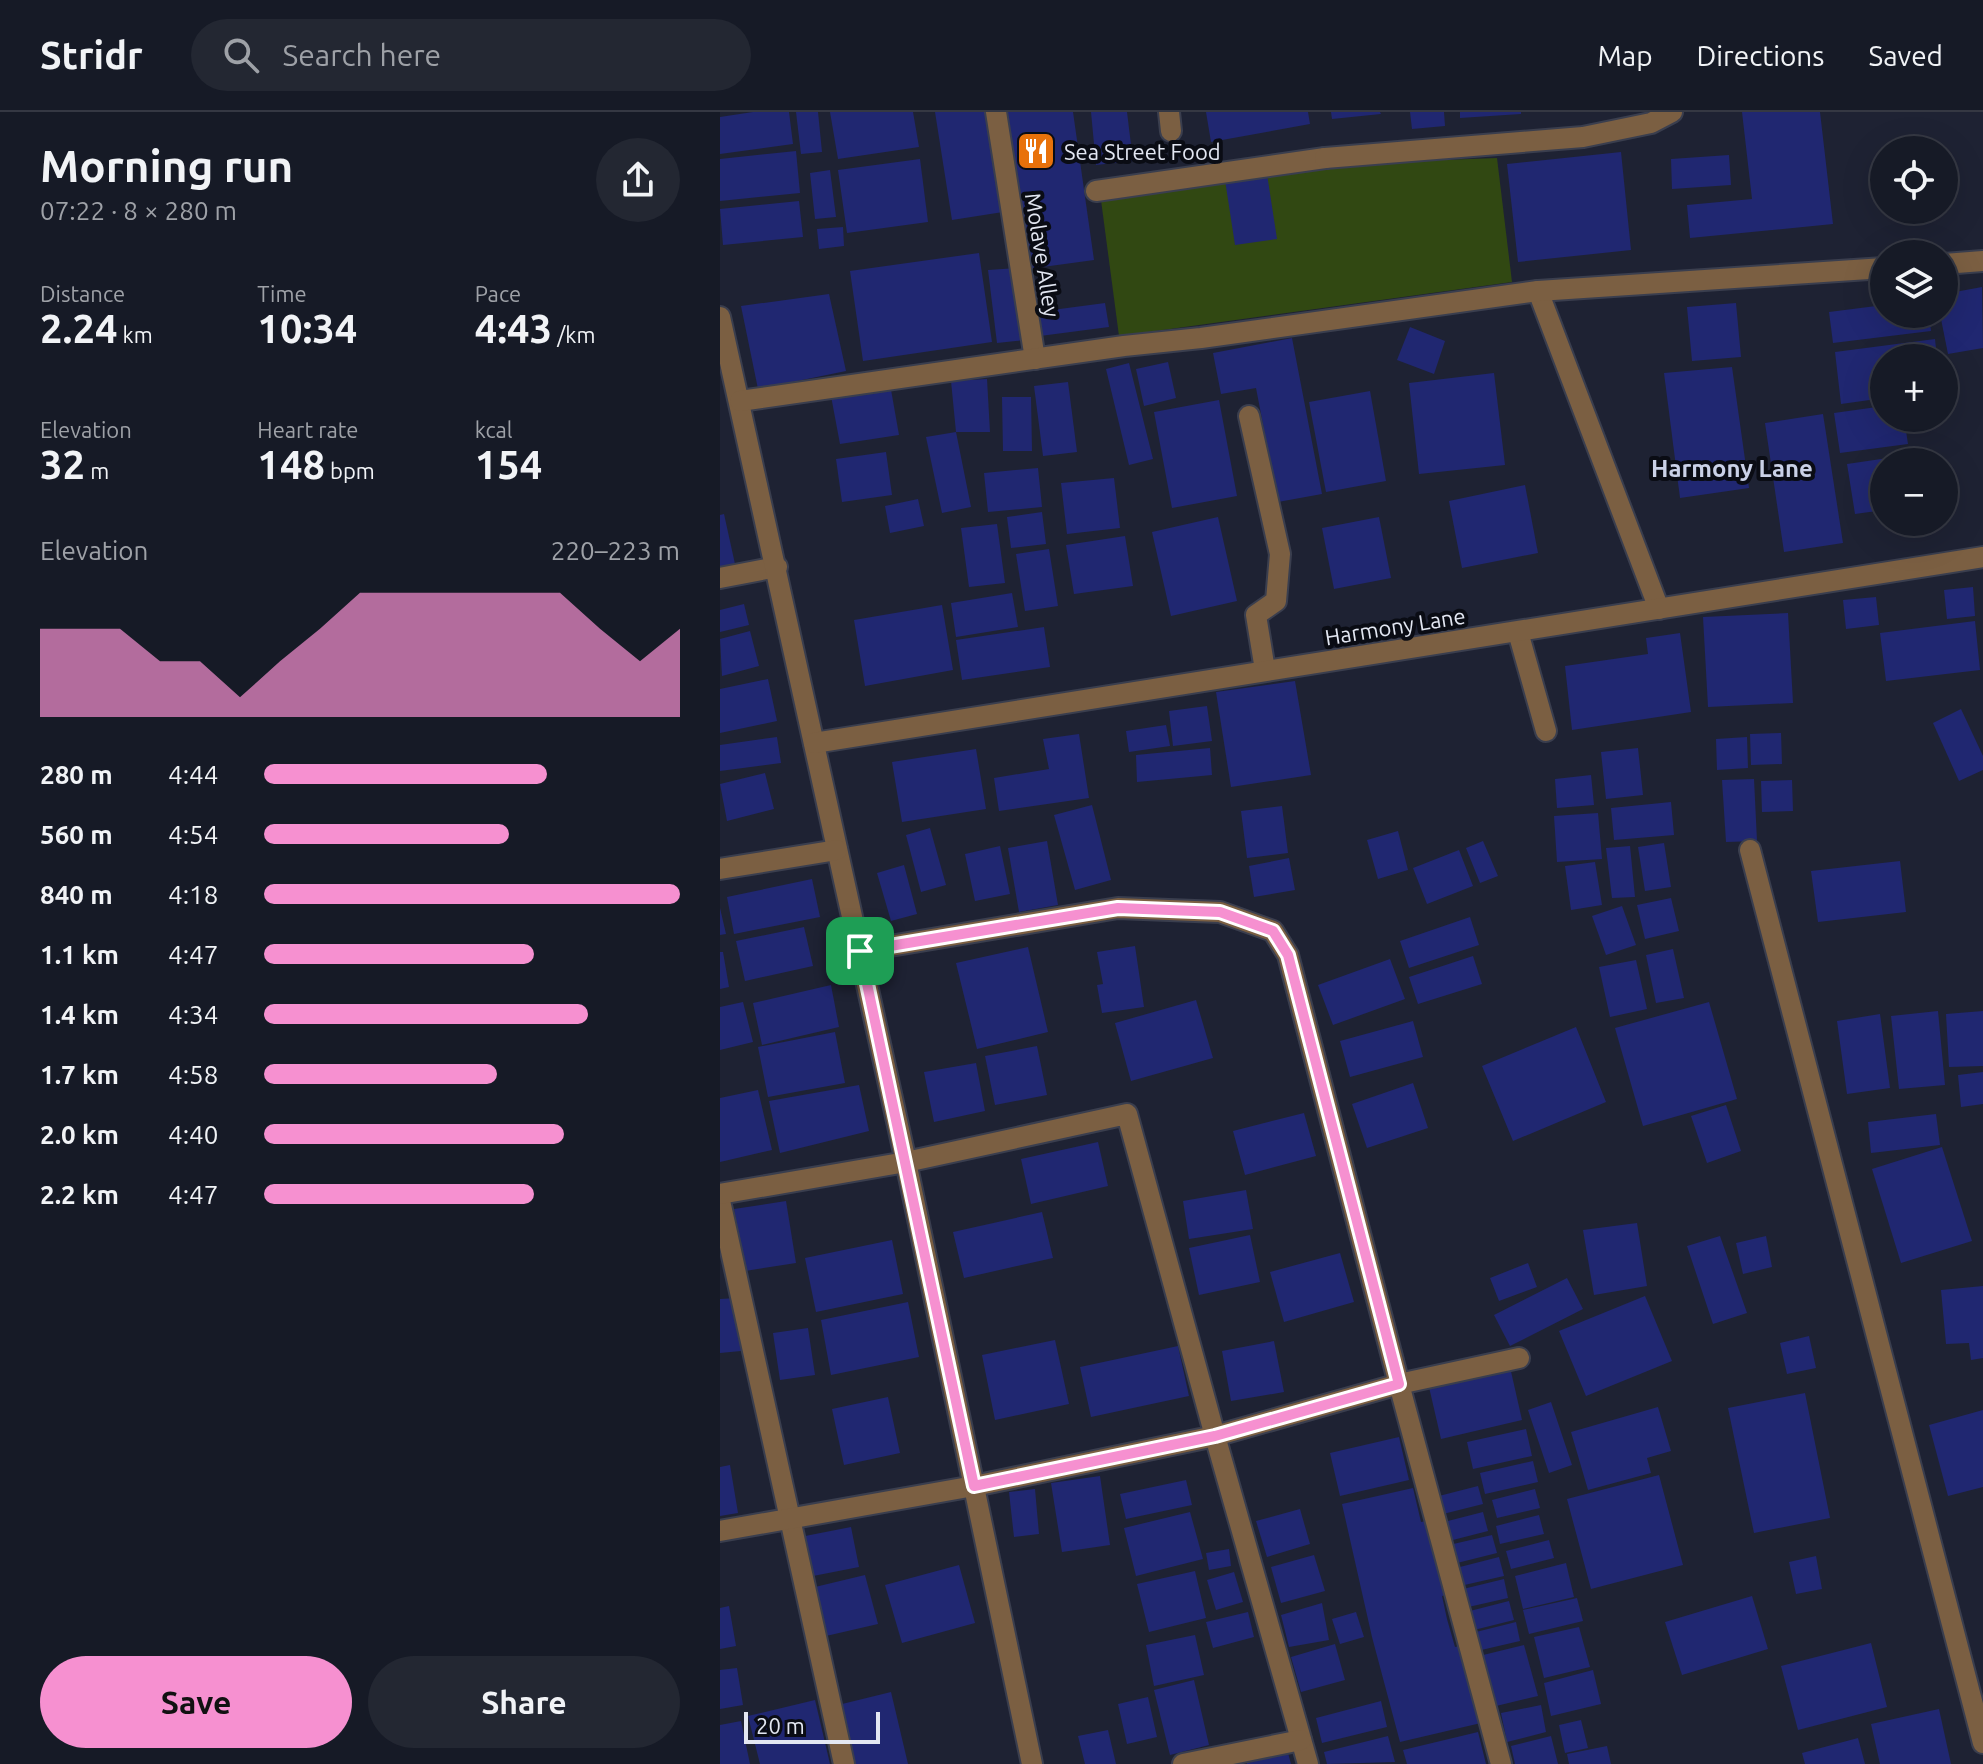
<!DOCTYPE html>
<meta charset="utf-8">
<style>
:root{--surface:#161a26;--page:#232732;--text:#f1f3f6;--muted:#9ea1a7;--line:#353843;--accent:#f690d0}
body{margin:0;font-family:Ubuntu,sans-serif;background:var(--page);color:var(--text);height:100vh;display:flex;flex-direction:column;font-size:30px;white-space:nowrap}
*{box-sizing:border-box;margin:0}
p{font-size:26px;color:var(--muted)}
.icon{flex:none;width:44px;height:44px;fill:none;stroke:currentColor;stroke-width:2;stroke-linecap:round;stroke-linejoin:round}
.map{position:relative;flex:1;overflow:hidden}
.details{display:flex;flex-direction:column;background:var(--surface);width:720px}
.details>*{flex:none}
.controls{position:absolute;left:1150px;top:24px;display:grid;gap:16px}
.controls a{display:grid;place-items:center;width:88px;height:88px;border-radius:50%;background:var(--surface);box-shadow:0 8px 32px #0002,0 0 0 2px var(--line);font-size:40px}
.scale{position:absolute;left:24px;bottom:20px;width:136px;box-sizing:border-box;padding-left:8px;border:4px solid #e3e7f2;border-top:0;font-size:22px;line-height:28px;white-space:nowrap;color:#e3e7f2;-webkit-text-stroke:6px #0a0c14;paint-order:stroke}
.pin{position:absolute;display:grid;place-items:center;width:68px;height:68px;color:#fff;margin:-34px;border-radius:16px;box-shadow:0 4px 12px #0006}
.round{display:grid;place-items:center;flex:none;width:84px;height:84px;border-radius:42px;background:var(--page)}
.overview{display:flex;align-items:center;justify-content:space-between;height:136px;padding:0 40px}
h1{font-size:44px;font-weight:700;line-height:60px}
.metrics{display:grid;grid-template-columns:repeat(3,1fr);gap:12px;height:136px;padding:8px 40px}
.metrics div{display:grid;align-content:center}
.metrics b{font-size:40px;font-weight:700}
.metrics small{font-size:22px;font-weight:400}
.metrics p{font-size:22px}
.chart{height:224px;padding:16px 40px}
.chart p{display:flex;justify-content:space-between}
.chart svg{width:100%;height:144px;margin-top:8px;fill:var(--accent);opacity:.7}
.primary-button{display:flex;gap:16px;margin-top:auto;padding:16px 40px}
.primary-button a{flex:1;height:92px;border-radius:48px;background:var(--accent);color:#111;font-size:32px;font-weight:700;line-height:92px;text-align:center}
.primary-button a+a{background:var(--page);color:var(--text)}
ul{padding:0 40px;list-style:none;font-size:26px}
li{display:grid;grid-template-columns:128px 96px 1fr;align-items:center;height:60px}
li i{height:20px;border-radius:10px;background:var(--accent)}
header{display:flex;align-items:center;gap:48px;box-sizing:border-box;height:112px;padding:0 40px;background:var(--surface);border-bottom:2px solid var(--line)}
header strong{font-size:38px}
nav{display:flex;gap:44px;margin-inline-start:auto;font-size:28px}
.search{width:560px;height:72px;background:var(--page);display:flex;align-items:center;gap:20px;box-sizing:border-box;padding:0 28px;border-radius:44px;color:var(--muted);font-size:30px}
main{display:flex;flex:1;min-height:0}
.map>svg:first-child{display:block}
.green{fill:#314812}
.building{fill:#202771}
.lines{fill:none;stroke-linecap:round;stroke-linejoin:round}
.lane-casing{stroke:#3a3e4e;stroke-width:24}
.street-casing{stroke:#3a3e4e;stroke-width:24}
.lane{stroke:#7b5f42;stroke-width:20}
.street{stroke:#7b5f42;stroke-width:20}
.route-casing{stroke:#fff;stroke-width:16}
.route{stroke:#f690d0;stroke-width:10}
.labels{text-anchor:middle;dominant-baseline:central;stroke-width:8;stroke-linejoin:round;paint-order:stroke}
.poi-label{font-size:22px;fill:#e3e7f2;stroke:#0a0c14;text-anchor:start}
.street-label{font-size:22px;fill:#e3e7f2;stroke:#0a0c14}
.neighbourhood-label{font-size:24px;font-weight:bold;fill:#cad1e7;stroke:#0a0c14}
</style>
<header>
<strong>Stridr</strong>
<div class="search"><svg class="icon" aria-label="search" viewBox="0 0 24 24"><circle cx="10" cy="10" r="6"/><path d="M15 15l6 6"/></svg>Search here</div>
<nav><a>Map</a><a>Directions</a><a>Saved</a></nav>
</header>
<main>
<section class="details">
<div class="overview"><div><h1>Morning run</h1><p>07:22 · 8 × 280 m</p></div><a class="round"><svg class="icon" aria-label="share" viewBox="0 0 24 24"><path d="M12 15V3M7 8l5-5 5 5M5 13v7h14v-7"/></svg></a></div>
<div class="metrics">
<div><p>Distance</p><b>2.24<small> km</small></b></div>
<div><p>Time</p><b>10:34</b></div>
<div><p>Pace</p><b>4:43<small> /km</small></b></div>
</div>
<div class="metrics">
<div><p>Elevation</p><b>32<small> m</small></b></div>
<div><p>Heart rate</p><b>148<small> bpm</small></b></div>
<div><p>kcal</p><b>154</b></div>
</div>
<div class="chart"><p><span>Elevation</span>220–223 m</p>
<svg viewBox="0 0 160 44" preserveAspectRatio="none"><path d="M0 44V17L10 17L20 17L30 27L40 27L50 38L60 27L70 17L80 6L90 6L100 6L110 6L120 6L130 6L140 17L150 27L160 17V44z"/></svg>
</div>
<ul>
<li><b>280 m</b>4:44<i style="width:68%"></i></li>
<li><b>560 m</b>4:54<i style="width:59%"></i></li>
<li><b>840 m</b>4:18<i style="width:100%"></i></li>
<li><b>1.1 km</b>4:47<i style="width:65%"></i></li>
<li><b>1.4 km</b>4:34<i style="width:78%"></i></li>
<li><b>1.7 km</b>4:58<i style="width:56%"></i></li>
<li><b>2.0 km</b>4:40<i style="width:72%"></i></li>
<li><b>2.2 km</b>4:47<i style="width:65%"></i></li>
</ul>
<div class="primary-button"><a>Save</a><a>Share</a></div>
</section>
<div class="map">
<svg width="1263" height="1652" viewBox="0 0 1263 1652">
<rect width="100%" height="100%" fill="#1e2233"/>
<polygon class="green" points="777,46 792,170 399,224 379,73 590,53"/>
<g class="building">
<polygon points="33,0 69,0 73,32 0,42 0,5"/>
<polygon points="76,0 98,0 102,40 81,42"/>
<polygon points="110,0 193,0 199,35 118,47"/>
<polygon points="215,0 268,0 283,100 232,108"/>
<polygon points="286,0 353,0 374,148 308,157"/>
<polygon points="371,0 407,0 413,49 376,53"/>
<polygon points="486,0 588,0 590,12 491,30"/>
<polygon points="611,0 660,0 661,2 612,7"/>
<polygon points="690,0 724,0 725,14 692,17"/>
<polygon points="740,0 801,0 801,2 740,6"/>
<polygon points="1022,0 1100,0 1113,112 970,126 967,93 1032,87"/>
<polygon points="76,39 80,81 0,89 0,47"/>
<polygon points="901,40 911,138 798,150 787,52"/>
<polygon points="1009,43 1011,73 952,77 951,47"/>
<polygon points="200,47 208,110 127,121 118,58"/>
<polygon points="110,58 116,105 95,107 90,61"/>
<polygon points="547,62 557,127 515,133 505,68"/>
<polygon points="79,89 83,125 3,133 0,97"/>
<polygon points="123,115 124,134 99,137 97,117"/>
<polygon points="259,141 272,230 143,249 130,159"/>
<polygon points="297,156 306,228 277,231 268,158"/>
<polygon points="1262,175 1263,236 1228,242 1220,202 1224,202 1224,182"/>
<polygon points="109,182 126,259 38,277 21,194"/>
<polygon points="385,191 389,215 320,224 317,200"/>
<polygon points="1016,191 1021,245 972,249 967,195"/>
<polygon points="1164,193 1164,202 1209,202 1211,219 1113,231 1109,200"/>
<polygon points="690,215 725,229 714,262 677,248"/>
<polygon points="572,226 602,382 558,390 536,276 501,282 493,241"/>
<polygon points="1215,227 1217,246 1164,246 1164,286 1121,292 1115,240"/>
<polygon points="448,250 456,286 424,294 416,257"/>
<polygon points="409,251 433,347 409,353 386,257"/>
<polygon points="1012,255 1029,376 960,386 944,261"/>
<polygon points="774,261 785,353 699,362 689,271"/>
<polygon points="267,267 270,320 236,320 231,269"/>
<polygon points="348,270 357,340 323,344 314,274"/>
<polygon points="170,272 179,323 120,332 111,284"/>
<polygon points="650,279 666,369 606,380 589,290"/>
<polygon points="282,285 311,285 312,339 283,339"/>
<polygon points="499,288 517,384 452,396 434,300"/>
<polygon points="1164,294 1164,306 1184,306 1188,332 1120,341 1114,301"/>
<polygon points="1103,302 1123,431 1064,440 1045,311"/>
<polygon points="236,320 251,395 222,401 206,325"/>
<polygon points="166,340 172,383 122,390 116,347"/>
<polygon points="1195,342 1196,350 1164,350 1164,398 1135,402 1127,352"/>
<polygon points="318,356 322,395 268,400 264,361"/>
<polygon points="394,366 400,416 347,422 341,371"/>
<polygon points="805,373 818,441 742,456 729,389"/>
<polygon points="198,387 204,414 170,421 165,394"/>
<polygon points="322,400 326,432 291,436 287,405"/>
<polygon points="4,402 15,452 0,456 0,403"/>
<polygon points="498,405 517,489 451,504 432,420"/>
<polygon points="659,405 671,466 614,477 602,416"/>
<polygon points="277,412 285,471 249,475 241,416"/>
<polygon points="405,424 413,474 354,482 346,433"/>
<polygon points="329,437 338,494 305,499 296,442"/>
<polygon points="1253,475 1255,504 1227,507 1224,478"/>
<polygon points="292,481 298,515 236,525 231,491"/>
<polygon points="1156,485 1159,513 1126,517 1123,488"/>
<polygon points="24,492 29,513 0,520 0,498"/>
<polygon points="222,493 233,558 145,574 134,508"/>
<polygon points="1068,501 1073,591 988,595 983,505"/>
<polygon points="1255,509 1260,558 1166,569 1160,521"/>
<polygon points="324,515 330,555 242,568 236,528"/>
<polygon points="30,519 39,554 2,564 0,527"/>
<polygon points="960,521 971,600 852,618 845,554 928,542 926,526"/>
<polygon points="48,567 57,609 0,621 0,577"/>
<polygon points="575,569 591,663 511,675 496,580"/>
<polygon points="487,594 492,629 453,634 449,599"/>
<polygon points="1241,597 1263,644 1263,658 1239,669 1213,611"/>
<polygon points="446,613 450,634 409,640 406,619"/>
<polygon points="1061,621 1062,652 1031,653 1030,622"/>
<polygon points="359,622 369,686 279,699 274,666 329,657 323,627"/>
<polygon points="57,625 61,651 0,659 0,633"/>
<polygon points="1027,625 1028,656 997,658 996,627"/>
<polygon points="490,636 492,663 417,670 416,643"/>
<polygon points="918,636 923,683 886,687 881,640"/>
<polygon points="256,637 266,697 182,710 172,650"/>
<polygon points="45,661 54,697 7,709 0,672"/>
<polygon points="871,663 874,693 837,696 835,667"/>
<polygon points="1034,667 1037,729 1006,730 1002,668"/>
<polygon points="1072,668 1073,699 1042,700 1041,669"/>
<polygon points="951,690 954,723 894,728 891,696"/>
<polygon points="372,693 391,768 355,778 334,703"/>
<polygon points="562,694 568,741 527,746 521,699"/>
<polygon points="878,701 882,747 837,750 834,704"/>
<polygon points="210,716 226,773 201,780 186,723"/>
<polygon points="678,719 688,758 658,767 647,728"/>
<polygon points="327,729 338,793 299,800 288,736"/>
<polygon points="763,729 778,764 760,771 746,736"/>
<polygon points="944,731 951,775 925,779 918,735"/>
<polygon points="280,734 290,782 255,789 245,742"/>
<polygon points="910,734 915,785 892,786 886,736"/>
<polygon points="739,738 753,774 707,792 693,756"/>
<polygon points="569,746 575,778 534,785 529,754"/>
<polygon points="1180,749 1186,800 1098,810 1091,759"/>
<polygon points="875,750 882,793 851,798 845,754"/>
<polygon points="184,753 197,802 171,809 157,761"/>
<polygon points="92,767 100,805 14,822 7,785"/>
<polygon points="951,786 959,819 925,827 917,793"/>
<polygon points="902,794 916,833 886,843 872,804"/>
<polygon points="0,796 6,822 0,823"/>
<polygon points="750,805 759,833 689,856 680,829"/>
<polygon points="84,815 93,854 25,869 16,829"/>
<polygon points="415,834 424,895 382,901 377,873 383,872 377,840"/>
<polygon points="308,835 328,920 257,937 236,851"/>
<polygon points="953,837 964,886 936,891 926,843"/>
<polygon points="0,840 3,840 9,875 0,877"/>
<polygon points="753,844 762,872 698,892 689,865"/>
<polygon points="670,847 685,887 613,913 598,873"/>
<polygon points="916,848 927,897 890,905 879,855"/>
<polygon points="111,873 119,915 42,933 33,891"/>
<polygon points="476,888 493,946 411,969 395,911"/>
<polygon points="23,890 33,930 0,938 0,895"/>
<polygon points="989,890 1017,987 923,1014 895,916"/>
<polygon points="1218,899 1225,973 1179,977 1171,904"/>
<polygon points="1263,899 1263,954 1229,955 1226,902"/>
<polygon points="1160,902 1170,976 1127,982 1117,909"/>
<polygon points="693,909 703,945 630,965 620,929"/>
<polygon points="856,915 886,990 793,1029 762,954"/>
<polygon points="115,920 125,971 48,985 38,935"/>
<polygon points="317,934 327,983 275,993 265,944"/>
<polygon points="256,951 265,999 214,1010 204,960"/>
<polygon points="1263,960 1263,992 1241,995 1238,963"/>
<polygon points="693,971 708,1016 647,1036 632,992"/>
<polygon points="139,973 149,1019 60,1041 49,989"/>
<polygon points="38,978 52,1038 0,1050 0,986"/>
<polygon points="1006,993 1021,1039 987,1051 971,1004"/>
<polygon points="584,1001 596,1044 525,1063 513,1019"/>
<polygon points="1216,1002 1220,1033 1151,1041 1148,1010"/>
<polygon points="378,1030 388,1074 311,1092 301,1047"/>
<polygon points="1222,1035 1252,1129 1181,1151 1152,1057"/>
<polygon points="526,1078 533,1117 469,1127 463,1089"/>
<polygon points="66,1089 76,1151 25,1159 14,1097"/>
<polygon points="322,1100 333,1146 244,1166 233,1120"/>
<polygon points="917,1111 927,1174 874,1183 863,1118"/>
<polygon points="530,1123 540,1170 479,1183 469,1136"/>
<polygon points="1000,1124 1027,1201 993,1212 967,1134"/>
<polygon points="1046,1124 1052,1155 1023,1162 1016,1131"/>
<polygon points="172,1128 183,1182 96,1200 85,1146"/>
<polygon points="620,1141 634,1190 564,1210 550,1160"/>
<polygon points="808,1151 817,1175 779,1189 770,1166"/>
<polygon points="847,1166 863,1197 790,1234 774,1203"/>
<polygon points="1263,1174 1263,1246 1251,1248 1249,1231 1226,1232 1221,1178"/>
<polygon points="925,1184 952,1249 866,1284 839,1219"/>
<polygon points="17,1186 21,1239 0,1241 0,1187"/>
<polygon points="188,1190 199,1245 111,1263 101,1208"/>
<polygon points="88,1216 95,1263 60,1268 53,1221"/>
<polygon points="1089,1224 1096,1256 1067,1262 1060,1231"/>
<polygon points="335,1228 349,1292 275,1308 262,1243"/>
<polygon points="554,1229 564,1280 511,1289 502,1239"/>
<polygon points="458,1234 469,1284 371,1305 360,1255"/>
<polygon points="790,1255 802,1308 721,1327 709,1275"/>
<polygon points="1085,1281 1110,1406 1034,1421 1008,1296"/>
<polygon points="168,1285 180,1341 124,1353 112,1297"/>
<polygon points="831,1290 852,1353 829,1361 808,1298"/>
<polygon points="938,1295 951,1339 927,1346 931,1361 868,1378 851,1320"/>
<polygon points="1263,1298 1263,1375 1228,1384 1209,1313"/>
<polygon points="806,1317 812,1344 753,1357 747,1330"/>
<polygon points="679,1325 689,1368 620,1384 610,1341"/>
<polygon points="813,1349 818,1370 765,1382 760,1361"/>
<polygon points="10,1353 18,1401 0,1404 0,1355"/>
<polygon points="939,1363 963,1453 871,1477 847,1387"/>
<polygon points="380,1364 390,1433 342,1440 331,1371"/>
<polygon points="466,1368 472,1393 406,1407 400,1382"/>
<polygon points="758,1374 763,1392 719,1403 715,1385"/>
<polygon points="693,1376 701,1410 706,1409 713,1439 716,1439 727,1483 722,1484 727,1507 735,1535 739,1534 746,1563 749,1562 761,1611 680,1630 652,1525 622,1392"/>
<polygon points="315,1377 319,1422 294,1425 289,1380"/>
<polygon points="815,1377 820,1396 777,1406 772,1388"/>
<polygon points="580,1397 590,1432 547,1445 536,1409"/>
<polygon points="470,1400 483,1447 416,1464 404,1416"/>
<polygon points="763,1400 768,1419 725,1430 720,1411"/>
<polygon points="819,1403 824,1422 780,1432 776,1414"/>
<polygon points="131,1415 139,1455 88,1465 80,1425"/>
<polygon points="772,1423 777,1441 733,1452 729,1433"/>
<polygon points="829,1428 834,1446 791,1457 786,1439"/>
<polygon points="509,1437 511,1454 489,1458 486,1441"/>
<polygon points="594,1443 605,1479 561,1491 551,1455"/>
<polygon points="1096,1444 1102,1477 1076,1482 1069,1450"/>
<polygon points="779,1445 784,1464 740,1474 736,1456"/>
<polygon points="846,1451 854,1485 803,1497 795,1464"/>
<polygon points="239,1453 255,1511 182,1531 165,1473"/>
<polygon points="475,1459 486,1506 429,1520 417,1472"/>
<polygon points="514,1460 523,1490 496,1498 487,1468"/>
<polygon points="145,1463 158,1512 106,1524 95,1475"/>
<polygon points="784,1467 788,1486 744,1496 739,1478"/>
<polygon points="1032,1484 1048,1537 962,1563 945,1510"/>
<polygon points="857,1486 863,1509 809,1522 803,1498"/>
<polygon points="789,1489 794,1508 750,1519 746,1500"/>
<polygon points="602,1491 609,1528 569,1535 561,1503"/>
<polygon points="9,1494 16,1534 0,1537 0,1496"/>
<polygon points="528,1500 534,1525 493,1536 486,1510"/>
<polygon points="636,1500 644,1525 620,1532 612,1507"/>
<polygon points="796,1510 800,1529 757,1539 752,1521"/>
<polygon points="859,1515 870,1555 824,1566 814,1525"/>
<polygon points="475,1523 484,1563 434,1574 426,1533"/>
<polygon points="1151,1531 1167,1595 1078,1618 1061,1554"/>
<polygon points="615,1532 625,1568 581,1580 571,1545"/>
<polygon points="804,1533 818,1584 772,1595 759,1544"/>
<polygon points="17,1556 23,1593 0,1597 0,1558"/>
<polygon points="873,1558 881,1592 831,1604 824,1571"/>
<polygon points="474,1568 489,1633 450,1643 434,1578"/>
<polygon points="171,1580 188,1652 132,1652 118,1593"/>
<polygon points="428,1585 437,1625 407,1632 398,1592"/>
<polygon points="95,1588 110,1652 40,1652 28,1604"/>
<polygon points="661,1589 667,1615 602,1631 596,1606"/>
<polygon points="821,1593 826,1620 787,1630 781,1601"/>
<polygon points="1219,1597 1231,1652 1160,1652 1151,1612"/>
<polygon points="861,1608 868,1636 845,1641 839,1613"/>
<polygon points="21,1609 30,1652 0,1652 0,1613"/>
<polygon points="388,1618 396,1652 365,1652 358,1624"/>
<polygon points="758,1620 766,1652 687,1652 683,1638"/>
<polygon points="668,1624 675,1650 607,1652 604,1640"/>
<polygon points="831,1624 838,1652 795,1652 791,1634"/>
<polygon points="1138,1626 1145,1652 1085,1652 1082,1641"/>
<polygon points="887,1634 891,1652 849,1652 847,1642"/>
<polygon points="568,1641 571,1652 527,1652 527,1651"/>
</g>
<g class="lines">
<defs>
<g id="lane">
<polyline points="276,0 315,247"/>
<polyline points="449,0 451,19"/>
<polyline points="376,79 605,46"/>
<polyline points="529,304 560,442 556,489 536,503 545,558"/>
<polyline points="0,466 57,455"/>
<polyline points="798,520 826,619"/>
<polyline points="0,1089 124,1652"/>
<polyline points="679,1272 781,1652"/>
</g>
<g id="street">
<polyline points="605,46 863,25 931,11 952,0"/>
<polyline points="1224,152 1263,149"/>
<polyline points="818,179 939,497"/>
<polyline points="0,205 186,1050 312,1652"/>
<polyline points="20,289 404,234 481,226 818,179 1164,156"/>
<polyline points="94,631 1263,445"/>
<polyline points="1030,738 1263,1631"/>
<polyline points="0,757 117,738"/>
<polyline points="140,839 398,796 500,800 553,819 568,843 679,1272"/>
<polyline points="0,1082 186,1050 407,1002 495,1324 588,1652"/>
<polyline points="0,1419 254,1374 495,1324 679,1272 799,1246"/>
<polyline points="463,1652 581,1628"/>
</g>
</defs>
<use href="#lane" class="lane-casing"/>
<use href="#street" class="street-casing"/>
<use href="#lane" class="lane"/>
<use href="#street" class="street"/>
</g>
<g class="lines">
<defs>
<polygon id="route" points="398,796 500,800 553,819 568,843 679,1272 495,1324 254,1374 140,839"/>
</defs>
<use href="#route" class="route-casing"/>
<use href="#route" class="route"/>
</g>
<defs>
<symbol id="restaurant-square" viewBox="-11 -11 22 22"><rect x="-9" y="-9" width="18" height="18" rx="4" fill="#e8710a" stroke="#0a0c14"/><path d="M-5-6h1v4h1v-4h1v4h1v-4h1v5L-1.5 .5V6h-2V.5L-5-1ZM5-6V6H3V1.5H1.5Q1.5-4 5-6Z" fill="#fff"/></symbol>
</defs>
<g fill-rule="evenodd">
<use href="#restaurant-square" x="294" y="17" width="44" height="44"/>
</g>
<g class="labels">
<g class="poi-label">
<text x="344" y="39">Sea Street Food</text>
</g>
<g class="street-label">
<text transform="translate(323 143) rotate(81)">Molave Alley</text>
<text transform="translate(675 514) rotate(-9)">Harmony Lane</text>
</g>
<g class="neighbourhood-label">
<text x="1012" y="356">Harmony Lane</text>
</g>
</g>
</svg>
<div class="controls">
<a><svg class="icon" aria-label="locate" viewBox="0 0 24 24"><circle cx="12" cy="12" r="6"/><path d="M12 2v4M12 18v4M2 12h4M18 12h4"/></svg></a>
<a><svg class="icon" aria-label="layers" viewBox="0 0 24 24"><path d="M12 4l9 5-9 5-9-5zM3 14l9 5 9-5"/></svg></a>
<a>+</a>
<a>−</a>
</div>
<div class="scale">20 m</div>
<div class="pin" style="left:140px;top:839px;background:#1e9e55"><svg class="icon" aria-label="arrive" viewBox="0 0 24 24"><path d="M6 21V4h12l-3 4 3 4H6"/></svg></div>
</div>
</main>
